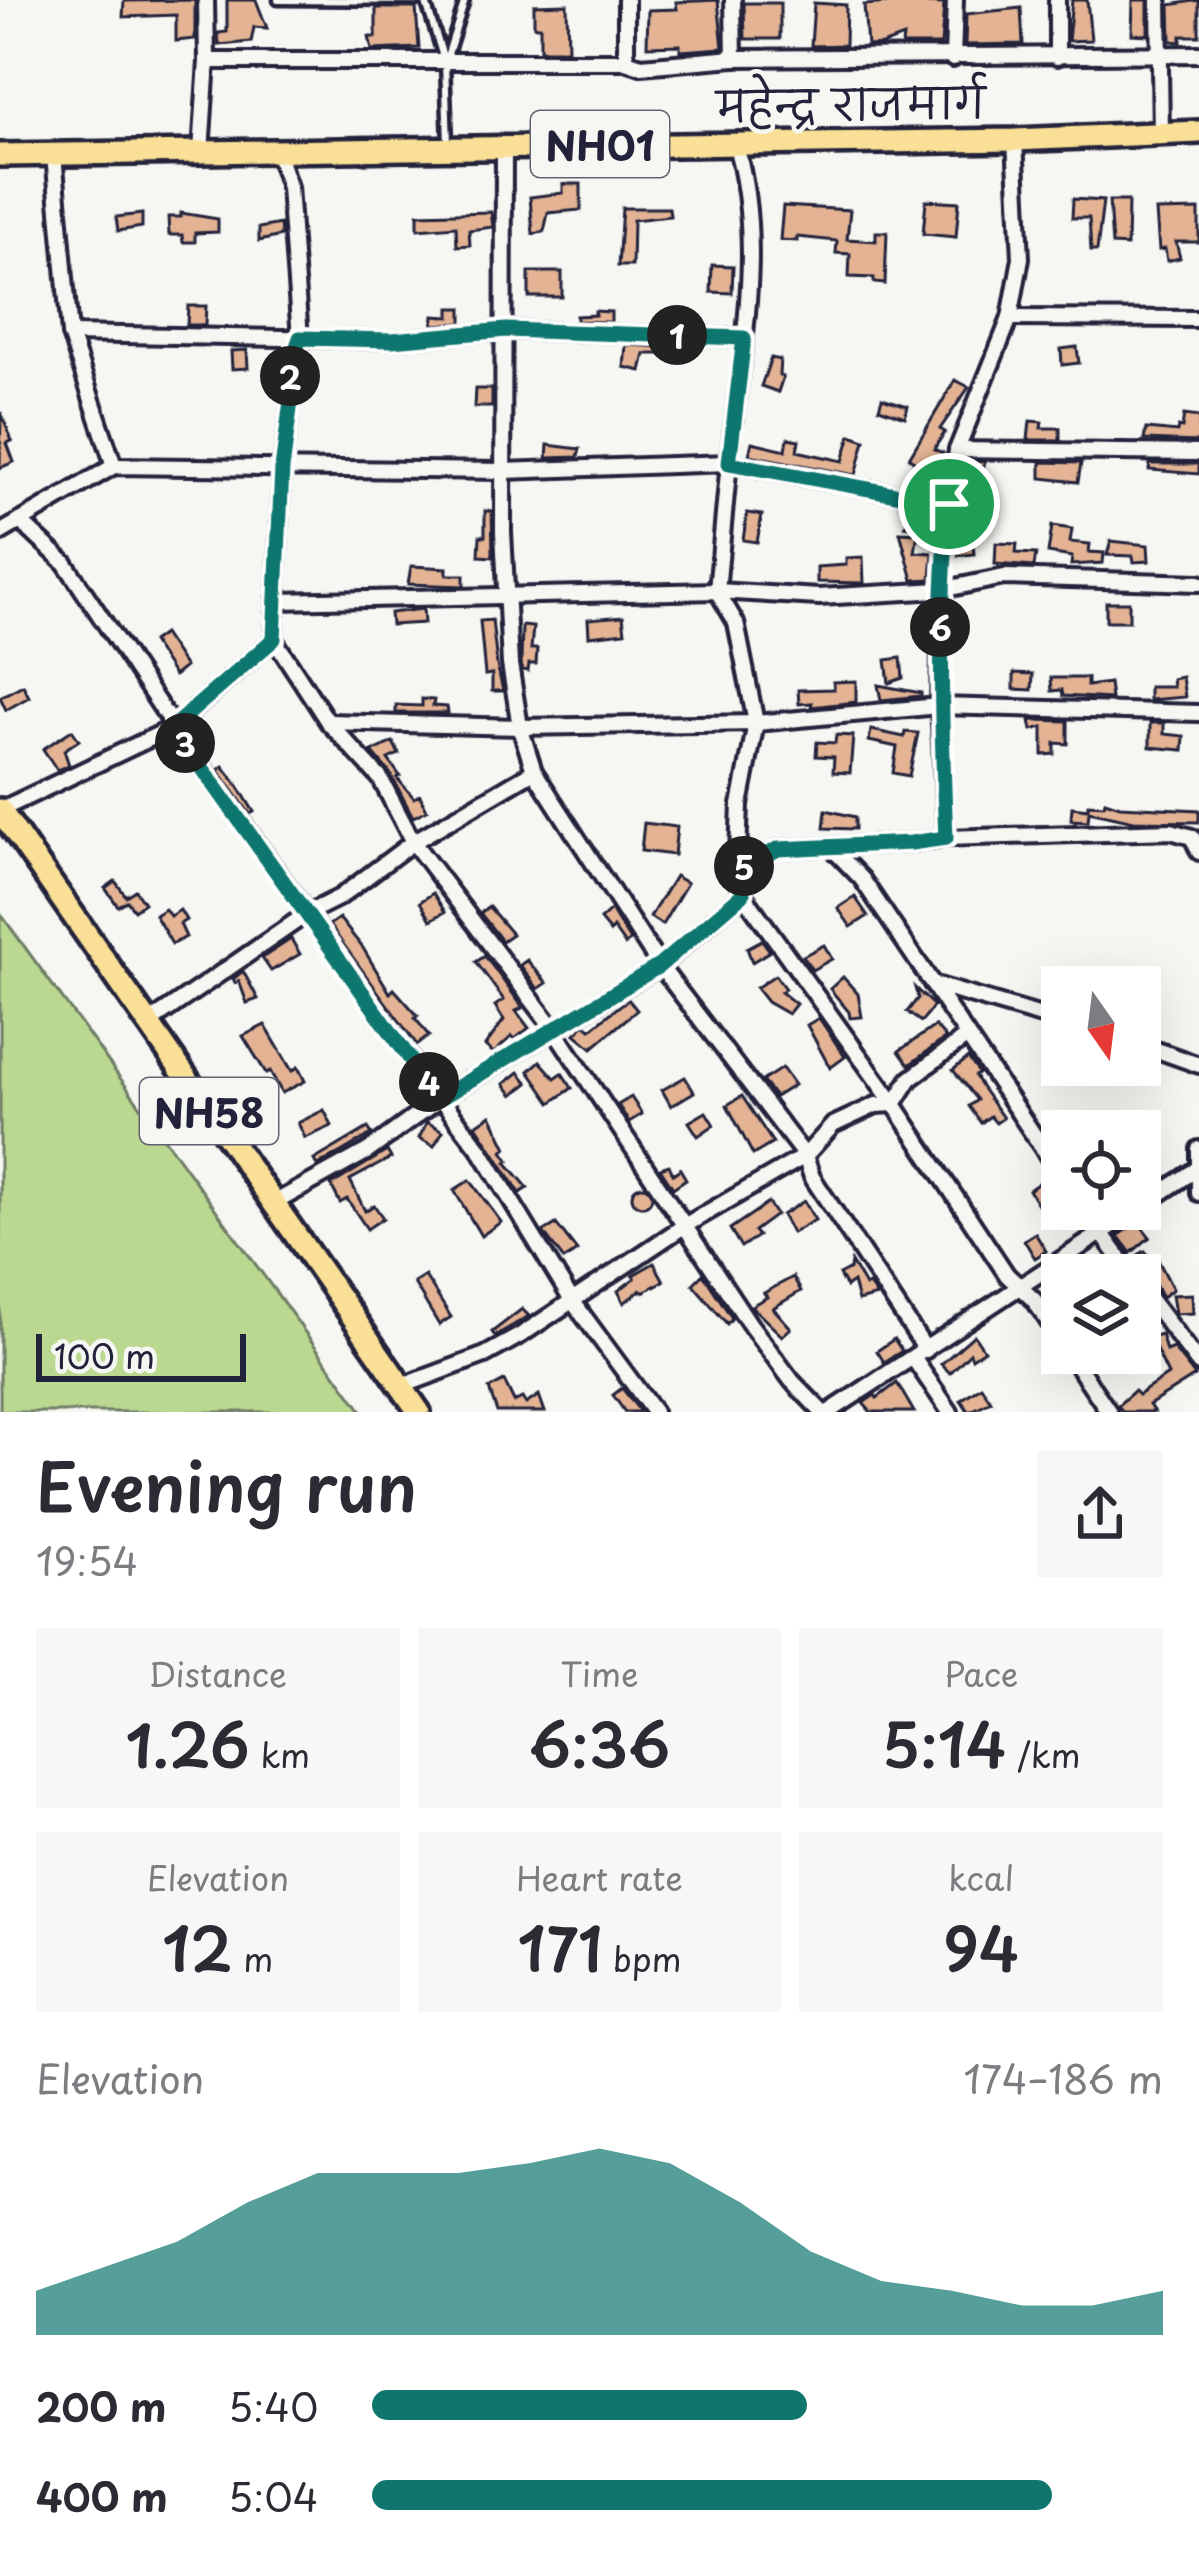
<!DOCTYPE html>
<meta charset="utf-8">
<style>
:root{--surface:#fff;--page:#f7f7f7;--text:#2b2b33;--muted:#7c7c81;--accent:#0f766e}
body{margin:0;font-family:"Playpen Sans","Playpen Sans Deva",sans-serif;background:var(--page);color:var(--text);height:100vh;display:flex;flex-direction:column;font-size:45px;white-space:nowrap}
*{box-sizing:border-box;margin:0}
p{font-size:39px;color:var(--muted)}
.icon{flex:none;width:66px;height:66px;fill:none;stroke:currentColor;stroke-width:2;stroke-linecap:round;stroke-linejoin:round}
.map{position:relative;height:1412px;overflow:hidden}
.sheet{display:flex;flex-direction:column;background:var(--surface);flex:1}
.sheet>*{flex:none}
.needle{width:78px;rotate:166deg}
.controls{position:absolute;left:1041px;top:966px;display:grid;gap:24px}
.controls a{display:grid;place-items:center;width:120px;height:120px;border-radius:0px;background:var(--surface);box-shadow:0 12px 48px #0002;font-size:60px}
.scale{position:absolute;left:36px;bottom:30px;width:210px;box-sizing:border-box;padding-left:12px;border:6px solid #22223b;border-top:0;font-size:33px;line-height:42px;white-space:nowrap;color:#22223b;-webkit-text-stroke:9px #f6f6f2;paint-order:stroke}
.pin{position:absolute;display:grid;place-items:center;width:102px;height:102px;color:#fff;margin:-51px;border:6px solid #fff;border-radius:50%;box-shadow:0 3px 12px #0007}
.km{position:absolute;width:60px;height:60px;margin:-30px;border-radius:50%;background:#222;color:#fff;font-size:33px;line-height:60px;text-align:center}
.round{display:grid;place-items:center;flex:none;width:126px;height:126px;border-radius:0px;background:var(--page)}
.summary{display:flex;align-items:center;justify-content:space-between;height:204px;padding:0 36px}
h1{font-size:66px;font-weight:600;line-height:90px}
.stats{display:grid;grid-template-columns:repeat(3,1fr);gap:18px;height:204px;padding:12px 36px}
.stats div{display:grid;align-content:center;border-radius:0px;background:var(--page);text-align:center}
.stats b{font-size:60px;font-weight:600}
.stats small{font-size:33px;font-weight:400}
.stats p{font-size:33px}
.chart{height:336px;padding:24px 36px}
.chart p{display:flex;justify-content:space-between}
.chart svg{width:100%;height:216px;margin-top:12px;fill:var(--accent);opacity:.7}
ul{padding:0 36px;list-style:none;font-size:39px}
li{display:grid;grid-template-columns:192px 144px 1fr;align-items:center;height:90px}
li i{height:30px;border-radius:15px;background:var(--accent)}
.map>svg:first-child{display:block}
.green{fill:#bad890;stroke:#6e7d66;stroke-width:3}
.building{fill:#e3b394;stroke:#22223b;stroke-width:3}
.lines{fill:none;stroke-linecap:round;stroke-linejoin:round}
.service-casing{stroke:#22223b;stroke-width:15}
.minor-casing{stroke:#22223b;stroke-width:22}
.primary-casing{stroke:#22223b;stroke-width:30}
.trunk-casing{stroke:#22223b;stroke-width:30}
.service{stroke:#f6f6f2;stroke-width:6}
.minor{stroke:#f6f6f2;stroke-width:14}
.primary{stroke:#fadf96;stroke-width:21}
.trunk{stroke:#fadf96;stroke-width:21}
.route-casing{stroke:#fff;stroke-width:24}
.route{stroke:#0f766e;stroke-width:15}
.labels{text-anchor:middle;dominant-baseline:central;stroke-width:9;stroke-linejoin:round;paint-order:stroke}
.shield{fill:#f6f6f2;stroke:#626272;stroke-width:3}
.shield-label{font-size:39px;font-weight:bold;fill:#22223b}
.street-label{font-size:42px;fill:#22223b;stroke:#f6f6f2}
</style>
<div class="map">
<svg width="1199" height="1412" viewBox="0 0 1199 1412">
<rect width="100%" height="100%" fill="#f6f6f2"/>
<filter id="ink" filterUnits="userSpaceOnUse"><feTurbulence type="fractalNoise" baseFrequency=".00833" numOctaves="2"/><feDisplacementMap in="SourceGraphic" scale="24" xChannelSelector="R" yChannelSelector="G"/><feConvolveMatrix kernelMatrix="1 2 1 2 8 2 1 2 1" color-interpolation-filters="sRGB"/></filter>
<g filter="url(#ink)">
<polygon class="green" points="0,913 363,1412 0,1412"/>
<g class="building">
<polygon points="195,0 195,39 176,41 176,15 123,17 124,1"/>
<polygon points="227,0 256,0 267,28 254,27 251,42 219,45 218,33 227,32"/>
<polygon points="718,0 723,48 680,51 680,45 647,46 648,10 677,9 676,2"/>
<polygon points="1072,0 1087,0 1091,40 1068,41"/>
<polygon points="1133,0 1148,0 1148,35 1132,34"/>
<polygon points="1199,0 1199,36 1181,36 1181,42 1171,41 1170,5"/>
<polygon points="900,2 944,4 941,45 902,45 903,37 882,45 867,46 864,5"/>
<polygon points="744,3 780,3 780,39 745,39"/>
<polygon points="814,3 846,5 845,45 811,46"/>
<polygon points="567,4 568,50 540,50 540,26 534,26 534,5"/>
<polygon points="376,8 416,8 419,48 372,50 369,37 376,37"/>
<polygon points="1021,8 1023,44 965,45 966,14"/>
<polygon points="563,184 581,184 581,210 548,213 544,232 533,234 530,197 563,193"/>
<polygon points="1073,199 1103,201 1097,251 1091,251 1089,218 1072,218"/>
<polygon points="926,200 959,202 956,237 923,234"/>
<polygon points="1109,201 1128,201 1127,246 1112,245"/>
<polygon points="783,206 850,210 847,239 876,241 876,232 887,232 885,284 874,283 874,278 849,277 850,254 836,253 837,241 797,237 797,241 780,240"/>
<polygon points="622,208 669,208 670,216 633,220 632,266 618,266"/>
<polygon points="1199,210 1199,242 1176,242 1180,258 1167,261 1165,249 1159,250 1156,211"/>
<polygon points="491,212 493,227 469,230 470,245 457,246 456,226 418,229 418,214"/>
<polygon points="181,213 218,219 218,232 195,233 195,242 183,242 182,235 169,235 168,217 181,217"/>
<polygon points="142,214 142,227 118,231 116,217"/>
<polygon points="280,224 281,236 259,241 259,228"/>
<polygon points="712,265 733,266 732,293 711,292"/>
<rect x="529" y="272" width="33" height="25"/>
<polygon points="188,306 206,306 205,325 187,325"/>
<polygon points="450,308 462,308 462,323 433,325 434,316 450,317"/>
<polygon points="595,311 611,312 611,322 576,321 576,316 595,315"/>
<polygon points="626,345 665,347 665,354 645,354 641,371 624,367"/>
<polygon points="1077,347 1079,363 1062,365 1061,349"/>
<polygon points="247,350 248,368 232,369 231,351"/>
<polygon points="771,358 780,360 779,375 783,377 778,392 761,386"/>
<polygon points="955,380 969,387 940,429 945,432 934,449 943,453 937,464 928,459 920,487 907,485 914,461 909,458"/>
<polygon points="475,389 492,389 492,407 474,407"/>
<polygon points="882,398 908,406 905,417 879,408"/>
<polygon points="1,412 12,441 7,443 14,462 0,468"/>
<polygon points="1184,415 1199,417 1199,442 1144,440 1146,429 1177,432 1178,427 1182,428"/>
<polygon points="1030,421 1042,422 1041,428 1060,428 1060,440 1028,440"/>
<polygon points="851,435 865,440 856,475 749,455 752,442 786,450 788,438 799,440 797,451 843,461"/>
<polygon points="548,445 580,449 578,457 547,458"/>
<polygon points="970,461 985,462 980,480 966,478"/>
<polygon points="1041,462 1081,463 1078,482 1041,478"/>
<polygon points="1150,464 1199,464 1199,474 1149,470"/>
<polygon points="485,511 492,511 493,557 479,556 480,536 485,536"/>
<polygon points="911,512 932,515 932,519 936,519 935,530 905,526"/>
<polygon points="747,513 762,515 757,542 743,540"/>
<polygon points="959,521 965,521 964,529 971,528 974,554 955,556"/>
<polygon points="1052,526 1072,529 1070,542 1090,544 1089,552 1104,553 1103,563 1071,565 1072,557 1048,553"/>
<polygon points="900,532 918,533 915,552 933,553 931,579 913,580"/>
<polygon points="1111,541 1148,545 1149,561 1134,562 1133,556 1107,555"/>
<polygon points="996,543 1017,544 1016,553 1036,554 1034,567 995,564"/>
<polygon points="863,557 864,583 817,582 817,567 846,565 846,558"/>
<polygon points="411,566 447,568 447,575 464,575 464,586 408,584"/>
<rect x="1106" y="602" width="23" height="19"/>
<polygon points="423,609 424,623 391,625 390,613"/>
<polygon points="623,616 625,632 589,636 588,619"/>
<polygon points="492,620 497,665 503,691 492,691 492,674 485,675 480,621"/>
<polygon points="522,626 533,627 531,649 537,649 536,664 529,664 528,671 522,670 521,663"/>
<polygon points="163,634 185,667 174,676 152,642"/>
<polygon points="901,658 903,678 889,683 886,660"/>
<polygon points="1014,673 1033,674 1032,690 1014,689"/>
<polygon points="1182,677 1185,697 1149,700 1149,687 1173,687 1172,679"/>
<polygon points="1051,678 1087,678 1087,686 1109,683 1111,699 1063,696 1062,690 1052,691"/>
<polygon points="856,681 856,702 811,707 812,703 799,704 798,690 834,689 833,682"/>
<polygon points="23,685 29,697 6,710 0,697"/>
<polygon points="878,685 921,693 921,696 881,700"/>
<polygon points="422,699 434,700 433,706 447,707 448,713 396,713 396,705 422,706"/>
<polygon points="1030,720 1068,721 1068,744 1055,743 1055,754 1043,755 1043,727 1032,730"/>
<polygon points="1150,723 1164,723 1164,734 1184,736 1183,750 1150,747"/>
<polygon points="72,730 79,740 64,750 69,765 57,770 43,749"/>
<polygon points="871,730 904,737 905,732 918,733 909,776 893,773 897,747 869,741"/>
<polygon points="836,735 853,736 850,773 833,772 834,757 816,756 817,742 835,743"/>
<polygon points="393,742 399,754 388,759 400,776 397,778 414,798 420,795 427,810 413,817 390,773 372,752"/>
<polygon points="223,766 237,784 254,812 250,814 218,770"/>
<polygon points="1105,801 1120,806 1199,810 1199,822 1134,821 1089,811 1088,821 1071,820 1072,807 1088,809 1088,804 1104,805"/>
<polygon points="826,810 855,817 855,829 824,828"/>
<polygon points="644,823 677,827 674,855 641,851"/>
<polygon points="675,876 687,883 662,925 650,917"/>
<polygon points="115,881 126,896 135,890 144,903 134,910 127,901 118,906 105,888"/>
<polygon points="433,893 445,912 431,920 420,902"/>
<polygon points="855,897 868,916 851,927 838,908"/>
<polygon points="489,907 512,934 502,941 480,913"/>
<polygon points="165,909 170,916 180,910 186,920 180,924 186,937 172,944 155,915"/>
<polygon points="611,910 630,941 625,945 613,928 610,932 600,920"/>
<polygon points="339,918 363,948 390,993 394,989 418,1016 415,1018 429,1036 417,1045 329,925"/>
<polygon points="291,939 300,954 271,971 262,958"/>
<polygon points="762,940 770,951 752,962 747,948"/>
<polygon points="824,945 832,959 812,970 803,956"/>
<polygon points="485,956 519,1002 522,1008 516,1011 529,1028 515,1039 512,1036 494,1053 485,1046 504,1020 495,1006 504,1000 476,962"/>
<polygon points="527,960 547,983 538,989 520,965"/>
<polygon points="243,971 258,999 247,1003 239,981 235,983 233,979"/>
<polygon points="775,975 785,989 781,992 796,1004 788,1014 767,1002 756,988"/>
<polygon points="843,977 858,994 862,1017 850,1018 849,1012 830,989"/>
<polygon points="915,988 934,1006 921,1022 907,1012 918,998"/>
<polygon points="628,999 637,1010 592,1048 575,1034 585,1024 591,1029"/>
<polygon points="819,1018 845,1057 830,1068 807,1025"/>
<polygon points="265,1025 292,1071 298,1067 305,1081 282,1093 270,1071 266,1073 243,1036"/>
<polygon points="935,1026 946,1038 909,1065 899,1051"/>
<polygon points="968,1058 979,1073 975,1076 981,1087 1003,1118 996,1123 990,1116 981,1123 969,1106 977,1100 953,1070"/>
<polygon points="540,1061 555,1078 562,1073 572,1088 551,1103 529,1071"/>
<polygon points="782,1068 794,1085 775,1097 762,1081"/>
<polygon points="519,1072 528,1083 513,1095 504,1084"/>
<polygon points="685,1077 694,1092 671,1106 662,1090"/>
<polygon points="742,1096 773,1143 753,1155 727,1105"/>
<polygon points="631,1097 642,1114 629,1122 618,1105"/>
<polygon points="324,1110 332,1126 305,1138 298,1123"/>
<polygon points="706,1112 714,1125 698,1136 689,1122"/>
<polygon points="491,1115 507,1148 503,1151 509,1160 506,1162 528,1188 520,1193 476,1125"/>
<polygon points="427,1122 443,1131 434,1146 419,1138"/>
<polygon points="368,1128 372,1134 317,1166 314,1160"/>
<polygon points="387,1151 391,1158 350,1180 365,1211 374,1205 383,1218 367,1229 347,1199 340,1203 331,1185"/>
<polygon points="669,1165 673,1174 680,1169 686,1179 673,1188 660,1168"/>
<polygon points="1047,1177 1056,1191 1038,1204 1029,1190"/>
<polygon points="470,1180 501,1222 481,1236 454,1190"/>
<circle cx="642" cy="1196" r="10"/>
<polygon points="804,1201 815,1220 792,1233 782,1215"/>
<polygon points="768,1203 776,1215 754,1231 758,1236 741,1247 730,1229"/>
<polygon points="1138,1222 1150,1237 1131,1253 1118,1236"/>
<polygon points="556,1224 577,1251 564,1260 543,1232"/>
<polygon points="1035,1233 1046,1251 1035,1258 1024,1240"/>
<polygon points="1145,1251 1153,1261 1157,1258 1173,1289 1162,1297 1138,1255"/>
<polygon points="851,1262 865,1286 869,1285 877,1296 858,1301 853,1282 846,1287 839,1275 850,1269"/>
<polygon points="654,1263 664,1281 643,1292 641,1290 624,1303 618,1291 635,1278 633,1275"/>
<polygon points="703,1274 732,1318 727,1324 693,1284"/>
<polygon points="425,1276 451,1317 439,1325 414,1283"/>
<polygon points="793,1277 801,1291 773,1308 791,1328 782,1336 751,1306 767,1297 764,1293"/>
<polygon points="1192,1294 1193,1313 1175,1314 1172,1295"/>
<polygon points="522,1309 529,1316 495,1336 492,1332"/>
<polygon points="1161,1334 1166,1351 1173,1348 1195,1376 1149,1405 1154,1412 1123,1412 1118,1405 1134,1391 1138,1395 1168,1375 1150,1337"/>
<polygon points="974,1335 984,1350 972,1358 970,1353 950,1373 941,1364"/>
<polygon points="894,1339 902,1351 884,1362 877,1351"/>
<polygon points="504,1381 514,1402 522,1398 526,1404 539,1395 545,1412 497,1412 489,1389"/>
<polygon points="897,1383 914,1412 871,1412 863,1403 875,1395 877,1398"/>
<polygon points="981,1386 991,1401 969,1412 961,1400"/>
<polygon points="622,1388 639,1410 640,1412 625,1412 613,1395"/>
</g>
<g class="lines">
<defs>
<g id="service">
<polyline points="278,0 425,1"/>
<polyline points="425,0 445,63 448,143"/>
<polyline points="446,60 465,0"/>
</g>
<g id="minor">
<polyline points="626,0 626,61"/>
<polyline points="733,0 734,58"/>
<polyline points="1057,0 1057,57"/>
<polyline points="1159,0 1161,136"/>
<polyline points="953,59 955,0"/>
<polyline points="207,61 626,61 641,66 734,58 1199,54"/>
<polyline points="504,146 503,532 510,664 520,727 534,771 660,966 805,1156 812,1177 926,1350"/>
<polyline points="201,152 207,61 206,0"/>
<polyline points="54,155 70,334 114,466"/>
<polyline points="1010,318 1199,319"/>
<polyline points="70,334 392,340 506,330 744,338"/>
<polyline points="957,450 1199,453"/>
<polyline points="20,521 65,563 174,727 415,1065 481,1151 571,1299 654,1412"/>
<polyline points="0,533 114,466 503,471 729,463 949,504"/>
<polyline points="278,601 717,591 819,597 941,590 1004,577 1199,583"/>
<polyline points="274,639 328,722 380,778 413,842 554,1029 751,1326 792,1381 822,1412"/>
<polyline points="328,722 520,727 756,723 939,706 1199,713"/>
<polyline points="0,810 174,727 274,639 282,469 291,401 290,367 300,338 289,187 277,151"/>
<polyline points="946,838 939,706 941,590 949,504 957,450 1010,318 1021,258 1015,140"/>
<polyline points="833,849 862,879 1062,1177"/>
<polyline points="738,870 778,849 911,843 946,838 1171,831 1192,837 1199,852"/>
<polyline points="743,894 894,1104 1007,1275 1034,1300 1062,1342"/>
<polyline points="932,984 1062,1022"/>
<polyline points="147,1024 308,913 340,897 413,842 534,771"/>
<polyline points="1140,1044 1199,1065"/>
<polyline points="1199,1149 1199,1193"/>
<path d="M274,1203L368,1151L442,1097L660,966L743,894L737,877L740,805L756,723L736,623L717,591C722,539 726,487 732,435C744,339 764,237 735,143"/>
<polyline points="1140,1207 1197,1169"/>
<polyline points="1084,1209 1132,1275"/>
<polyline points="1140,1286 1199,1364"/>
<polyline points="1069,1353 1109,1412"/>
<polyline points="914,1359 950,1412"/>
<polyline points="402,1386 485,1355 521,1335 684,1226 805,1156 833,1125 876,1105 894,1104 910,1079 966,1037"/>
<polyline points="829,1412 1138,1209"/>
</g>
<polyline id="primary" points="0,810 419,1412"/>
<polyline id="trunk" points="0,155 1015,140 1199,132"/>
</defs>
<use href="#service" class="service-casing"/>
<use href="#minor" class="minor-casing"/>
<use href="#primary" class="primary-casing"/>
<use href="#trunk" class="trunk-casing"/>
<use href="#service" class="service"/>
<use href="#minor" class="minor"/>
<use href="#primary" class="primary"/>
<use href="#trunk" class="trunk"/>
</g>
</g>
<g class="lines" filter="url(#ink)">
<defs>
<path id="route" d="M506,330L744,338L729,463L949,504C938,616 941,725 946,838L911,843L778,849L738,870L743,894L659,966L442,1097L415,1066L173,727L274,639L282,469L291,401L290,367L300,338L392,340Z"/>
</defs>
<use href="#route" class="route-casing"/>
<use href="#route" class="route"/>
</g>
<g class="labels">
<g class="shield">
<rect x="531" y="111" width="138" height="66" rx="9"/>
<rect x="140" y="1078" width="138" height="66" rx="9"/>
</g>
<g class="shield-label">
<text x="600" y="144">NH01</text>
<text x="209" y="1111">NH58</text>
</g>
<g class="street-label">
<text transform="translate(851 103) rotate(-1)">महेन्द्र राजमार्ग</text>
</g>
</g>
</svg>
<div class="controls">
<a><svg class="needle" viewBox="-14 -14 28 28"><path d="M0-13l5 13h-10z" fill="#e53935"/><path d="M0 13l5-13h-10z" fill="#7c7c81"/></svg></a>
<a><svg class="icon" aria-label="locate" viewBox="0 0 24 24"><circle cx="12" cy="12" r="6"/><path d="M12 2v4M12 18v4M2 12h4M18 12h4"/></svg></a>
<a><svg class="icon" aria-label="layers" viewBox="0 0 24 24"><path d="M12 4l9 5-9 5-9-5zM3 14l9 5 9-5"/></svg></a>
</div>
<div class="scale">100 m</div>
<div class="pin" style="left:949px;top:504px;background:#1e9e55"><svg class="icon" aria-label="arrive" viewBox="0 0 24 24"><path d="M6 21V4h12l-3 4 3 4H6"/></svg></div>
<b class="km" style="left:677px;top:335px">1</b>
<b class="km" style="left:290px;top:376px">2</b>
<b class="km" style="left:185px;top:743px">3</b>
<b class="km" style="left:429px;top:1082px">4</b>
<b class="km" style="left:744px;top:866px">5</b>
<b class="km" style="left:940px;top:627px">6</b>
</div>
<section class="sheet">
<div class="summary"><div><h1>Evening run</h1><p>19:54</p></div><a class="round"><svg class="icon" aria-label="share" viewBox="0 0 24 24"><path d="M12 15V3M7 8l5-5 5 5M5 13v7h14v-7"/></svg></a></div>
<div class="stats">
<div><p>Distance</p><b>1.26<small> km</small></b></div>
<div><p>Time</p><b>6:36</b></div>
<div><p>Pace</p><b>5:14<small> /km</small></b></div>
</div>
<div class="stats">
<div><p>Elevation</p><b>12<small> m</small></b></div>
<div><p>Heart rate</p><b>171<small> bpm</small></b></div>
<div><p>kcal</p><b>94</b></div>
</div>
<div class="chart"><p><span>Elevation</span>174–186 m</p>
<svg viewBox="0 0 160 44" preserveAspectRatio="none"><path d="M0 44V35L10 30L20 25L30 17L40 11L50 11L60 11L70 9L80 6L90 9L100 17L110 27L120 33L130 35L140 38L150 38L160 35V44z"/></svg>
</div>
<ul>
<li><b>200 m</b>5:40<i style="width:55%"></i></li>
<li><b>400 m</b>5:04<i style="width:86%"></i></li>
</ul>
</section>
